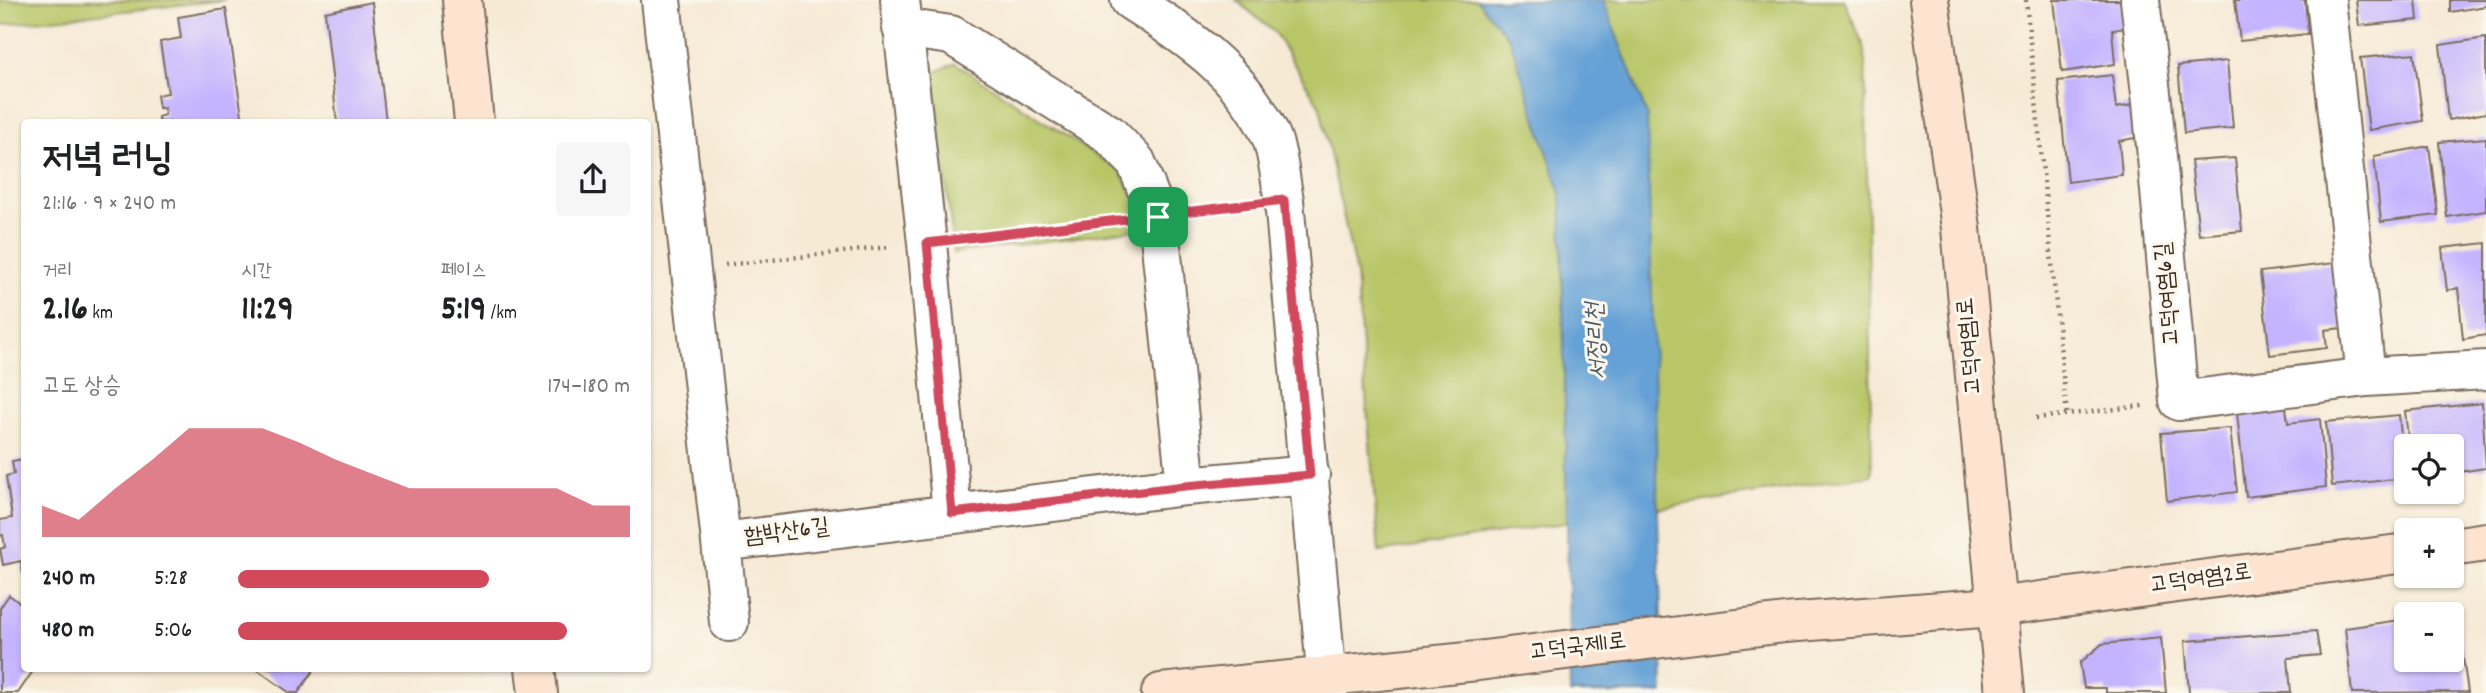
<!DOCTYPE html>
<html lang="ko">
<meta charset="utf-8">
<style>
:root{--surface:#fff;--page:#f6f6f6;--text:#202124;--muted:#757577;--accent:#d1495b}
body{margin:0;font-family:Dekko,"Poor Story",sans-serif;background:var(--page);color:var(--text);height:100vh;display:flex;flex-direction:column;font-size:26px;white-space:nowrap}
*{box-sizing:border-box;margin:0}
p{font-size:23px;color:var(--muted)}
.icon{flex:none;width:38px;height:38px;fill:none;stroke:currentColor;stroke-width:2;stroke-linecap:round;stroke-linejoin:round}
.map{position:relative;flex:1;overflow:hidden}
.side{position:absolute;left:21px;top:119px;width:630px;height:553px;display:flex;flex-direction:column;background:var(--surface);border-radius:7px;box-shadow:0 2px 5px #0004}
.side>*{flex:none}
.fabs{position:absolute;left:2394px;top:434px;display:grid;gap:14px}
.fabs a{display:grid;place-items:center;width:70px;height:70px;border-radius:7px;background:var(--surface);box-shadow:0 2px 5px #0004;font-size:35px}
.pin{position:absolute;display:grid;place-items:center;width:60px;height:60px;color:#fff;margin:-30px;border-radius:14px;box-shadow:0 4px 10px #0006}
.round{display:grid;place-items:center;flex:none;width:74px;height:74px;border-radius:7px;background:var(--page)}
.overview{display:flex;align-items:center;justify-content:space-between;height:119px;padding:0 21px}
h1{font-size:38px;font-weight:700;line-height:52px}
.stats{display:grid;grid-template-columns:repeat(3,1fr);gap:10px;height:119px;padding:7px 21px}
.stats div{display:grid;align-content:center}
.stats b{font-size:35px;font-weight:700}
.stats small{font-size:19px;font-weight:400}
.stats p{font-size:19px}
.chart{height:196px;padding:14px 21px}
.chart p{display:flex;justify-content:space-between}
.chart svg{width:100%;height:126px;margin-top:7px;fill:var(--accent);opacity:.7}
ul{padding:0 21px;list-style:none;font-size:23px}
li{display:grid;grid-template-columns:112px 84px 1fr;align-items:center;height:52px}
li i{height:18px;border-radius:9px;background:var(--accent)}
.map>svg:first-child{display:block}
.green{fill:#b8c668;stroke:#7a7843;stroke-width:2}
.water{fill:#65a1d6;stroke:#50667a;stroke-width:2}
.building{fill:#c4b3ff}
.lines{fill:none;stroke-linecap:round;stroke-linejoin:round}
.street-casing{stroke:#7c6d5e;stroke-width:42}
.secondary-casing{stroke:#7c6d5e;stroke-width:42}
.path{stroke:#7c6d5e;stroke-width:4.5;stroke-dasharray:2 5;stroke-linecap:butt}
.street{stroke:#fff;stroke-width:38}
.secondary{stroke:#fde4d1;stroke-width:38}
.route-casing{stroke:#fff;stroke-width:14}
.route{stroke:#d1495b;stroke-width:9}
.labels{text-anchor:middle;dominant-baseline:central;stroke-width:6;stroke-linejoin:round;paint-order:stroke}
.street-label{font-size:23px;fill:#3b2a1e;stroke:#fbf7ec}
.water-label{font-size:24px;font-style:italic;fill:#4c5a68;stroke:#fbf7ec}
</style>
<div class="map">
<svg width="2486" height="693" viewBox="0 0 2486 693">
<rect width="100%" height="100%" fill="#fbf7ec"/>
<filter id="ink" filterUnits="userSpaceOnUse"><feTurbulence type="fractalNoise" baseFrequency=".0143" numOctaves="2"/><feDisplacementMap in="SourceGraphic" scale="14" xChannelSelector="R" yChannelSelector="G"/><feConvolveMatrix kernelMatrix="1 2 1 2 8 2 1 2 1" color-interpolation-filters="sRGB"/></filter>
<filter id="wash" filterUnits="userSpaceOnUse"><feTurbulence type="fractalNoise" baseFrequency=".00686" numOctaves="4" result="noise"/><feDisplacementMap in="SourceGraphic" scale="28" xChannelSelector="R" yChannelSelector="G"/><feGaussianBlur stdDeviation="1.57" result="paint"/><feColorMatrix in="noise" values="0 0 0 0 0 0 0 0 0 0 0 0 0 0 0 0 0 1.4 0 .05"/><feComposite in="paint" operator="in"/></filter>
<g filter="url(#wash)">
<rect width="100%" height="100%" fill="#f6ead5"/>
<g class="green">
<polygon points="0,0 225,0 0,25"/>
<polygon points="1236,0 1844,0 1865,49 1872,475 1379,552 1356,274 1320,107 1275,33"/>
<polygon points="955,63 1120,171 1134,197 1140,229 954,253 934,73"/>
</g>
<polygon class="water" points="1477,0 1603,0 1647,115 1663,693 1570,693 1561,194 1510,40"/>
<g id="blocks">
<g class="building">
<polygon points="2054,0 2132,0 2133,27 2112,30 2115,64 2062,72"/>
<polygon points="2235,0 2305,0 2308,34 2240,41"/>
<polygon points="2356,0 2416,0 2418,20 2359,26"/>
<polygon points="2450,0 2486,0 2486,6 2450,12"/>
<polygon points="372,2 386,122 337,122 325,12"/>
<polygon points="226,9 243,122 159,122 158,117 165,115 164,108 159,108 157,95 168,93 160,42 181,38 178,17"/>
<polygon points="2486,38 2486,113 2448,120 2440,45"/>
<polygon points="2414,53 2423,121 2369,130 2360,58"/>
<polygon points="2227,61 2233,128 2184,133 2178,66"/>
<polygon points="2112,75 2116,108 2138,104 2140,137 2119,141 2122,175 2068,182 2058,81"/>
<polygon points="2486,138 2486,211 2447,217 2439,142"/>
<polygon points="2429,146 2438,215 2381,222 2374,156"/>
<polygon points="2235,158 2242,231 2199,235 2191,161"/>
<polygon points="2486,243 2486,335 2463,339 2458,288 2447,291 2442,248"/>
<polygon points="2335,263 2342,328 2325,330 2327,348 2270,355 2260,272"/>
<polygon points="2482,403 2486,468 2452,473 2452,446 2409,446 2405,411"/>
<polygon points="2286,407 2288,423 2320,419 2326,487 2246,497 2237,413"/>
<polygon points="2399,415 2405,478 2332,486 2326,422"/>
<polygon points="2230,428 2237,492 2167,501 2161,433"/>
<polygon points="24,459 24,574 23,574 21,561 3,565 0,549 5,547 3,535 0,536 0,520 12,518 6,476 14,474 12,461"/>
<polygon points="9,595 24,606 24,668 35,668 18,693 0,693 0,608"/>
<polygon points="2456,611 2468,692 2352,693 2345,628 2406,619 2406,660 2452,660 2452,614 2443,613"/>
<polygon points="2316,631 2320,655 2288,658 2291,693 2189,693 2185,641"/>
<polygon points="2161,638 2166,693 2106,693 2106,688 2084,688 2080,663 2102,644"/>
<polygon points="255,668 315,668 298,693 290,693"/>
</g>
</g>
</g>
<g filter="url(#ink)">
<use href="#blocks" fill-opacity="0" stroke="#7c6d5e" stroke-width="2"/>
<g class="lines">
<defs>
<g id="street">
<polyline points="661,0 721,542 1186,486 1310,475"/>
<polyline points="900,0 927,243 952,513"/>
<path d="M1130,0C1186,36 1238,70 1269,132C1278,149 1280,180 1284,200L1328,693"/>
<polyline points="2140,0 2152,102 2179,401 2366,377 2486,370"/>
<polyline points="2326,0 2366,377"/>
<polyline points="902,28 951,35 1109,134 1136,162 1158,217 1186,486"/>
<polyline points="721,542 729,622"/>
</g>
<g id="secondary">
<polyline points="462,0 474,122"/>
<polyline points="1929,0 1961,228 2005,693"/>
<polyline points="2452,547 2486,542"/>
<polyline points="535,668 538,693"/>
<polyline points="1161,693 1477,661 1785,623 1995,607 2406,553"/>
</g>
</defs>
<use href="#street" class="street-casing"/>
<use href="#secondary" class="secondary-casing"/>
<g class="path">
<polyline points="2026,0 2067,416"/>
<polyline points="1194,212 1248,205"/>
<polyline points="962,239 1120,221"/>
<polyline points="725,265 890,247"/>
<polyline points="2036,418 2143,406"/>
</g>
<use href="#street" class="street"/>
<use href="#secondary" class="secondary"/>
</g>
</g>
<g class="lines" filter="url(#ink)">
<defs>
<polygon id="route" points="1284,200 1310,475 1185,486 952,513 927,243"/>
</defs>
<use href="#route" class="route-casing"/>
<use href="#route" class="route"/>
</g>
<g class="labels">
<g class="street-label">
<text transform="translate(2169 294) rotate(-95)">고덕여염6길</text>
<text transform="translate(1971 346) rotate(-95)">고덕여염1로</text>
<text transform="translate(787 533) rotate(-7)">함박산6길</text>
<text transform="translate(2201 580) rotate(-8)">고덕여염2로</text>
<text transform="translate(1578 648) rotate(-7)">고덕국제1로</text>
</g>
<g class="water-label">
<text transform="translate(1598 341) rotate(-93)">서정리천</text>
</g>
</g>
</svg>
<div class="fabs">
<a><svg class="icon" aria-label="locate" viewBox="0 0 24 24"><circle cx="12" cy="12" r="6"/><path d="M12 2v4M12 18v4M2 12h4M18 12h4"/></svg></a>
<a>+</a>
<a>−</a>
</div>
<div class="pin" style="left:1158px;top:217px;background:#1e9e55"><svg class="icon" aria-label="arrive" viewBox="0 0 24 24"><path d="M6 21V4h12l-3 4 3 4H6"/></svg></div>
<section class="side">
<div class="overview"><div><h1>저녁 러닝</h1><p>21:16 · 9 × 240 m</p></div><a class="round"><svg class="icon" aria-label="share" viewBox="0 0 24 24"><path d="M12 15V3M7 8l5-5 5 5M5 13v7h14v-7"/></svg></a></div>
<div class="stats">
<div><p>거리</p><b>2.16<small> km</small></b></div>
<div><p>시간</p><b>11:29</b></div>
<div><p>페이스</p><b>5:19<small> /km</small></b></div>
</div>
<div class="chart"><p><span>고도 상승</span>174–180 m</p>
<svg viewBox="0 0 160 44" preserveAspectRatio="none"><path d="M0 44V33L10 38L20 27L30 17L40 6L50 6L60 6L70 11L80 17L90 22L100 27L110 27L120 27L130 27L140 27L150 33L160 33V44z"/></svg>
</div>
<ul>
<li><b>240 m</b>5:28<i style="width:64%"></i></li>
<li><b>480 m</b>5:06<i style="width:84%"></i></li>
</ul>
</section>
</div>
